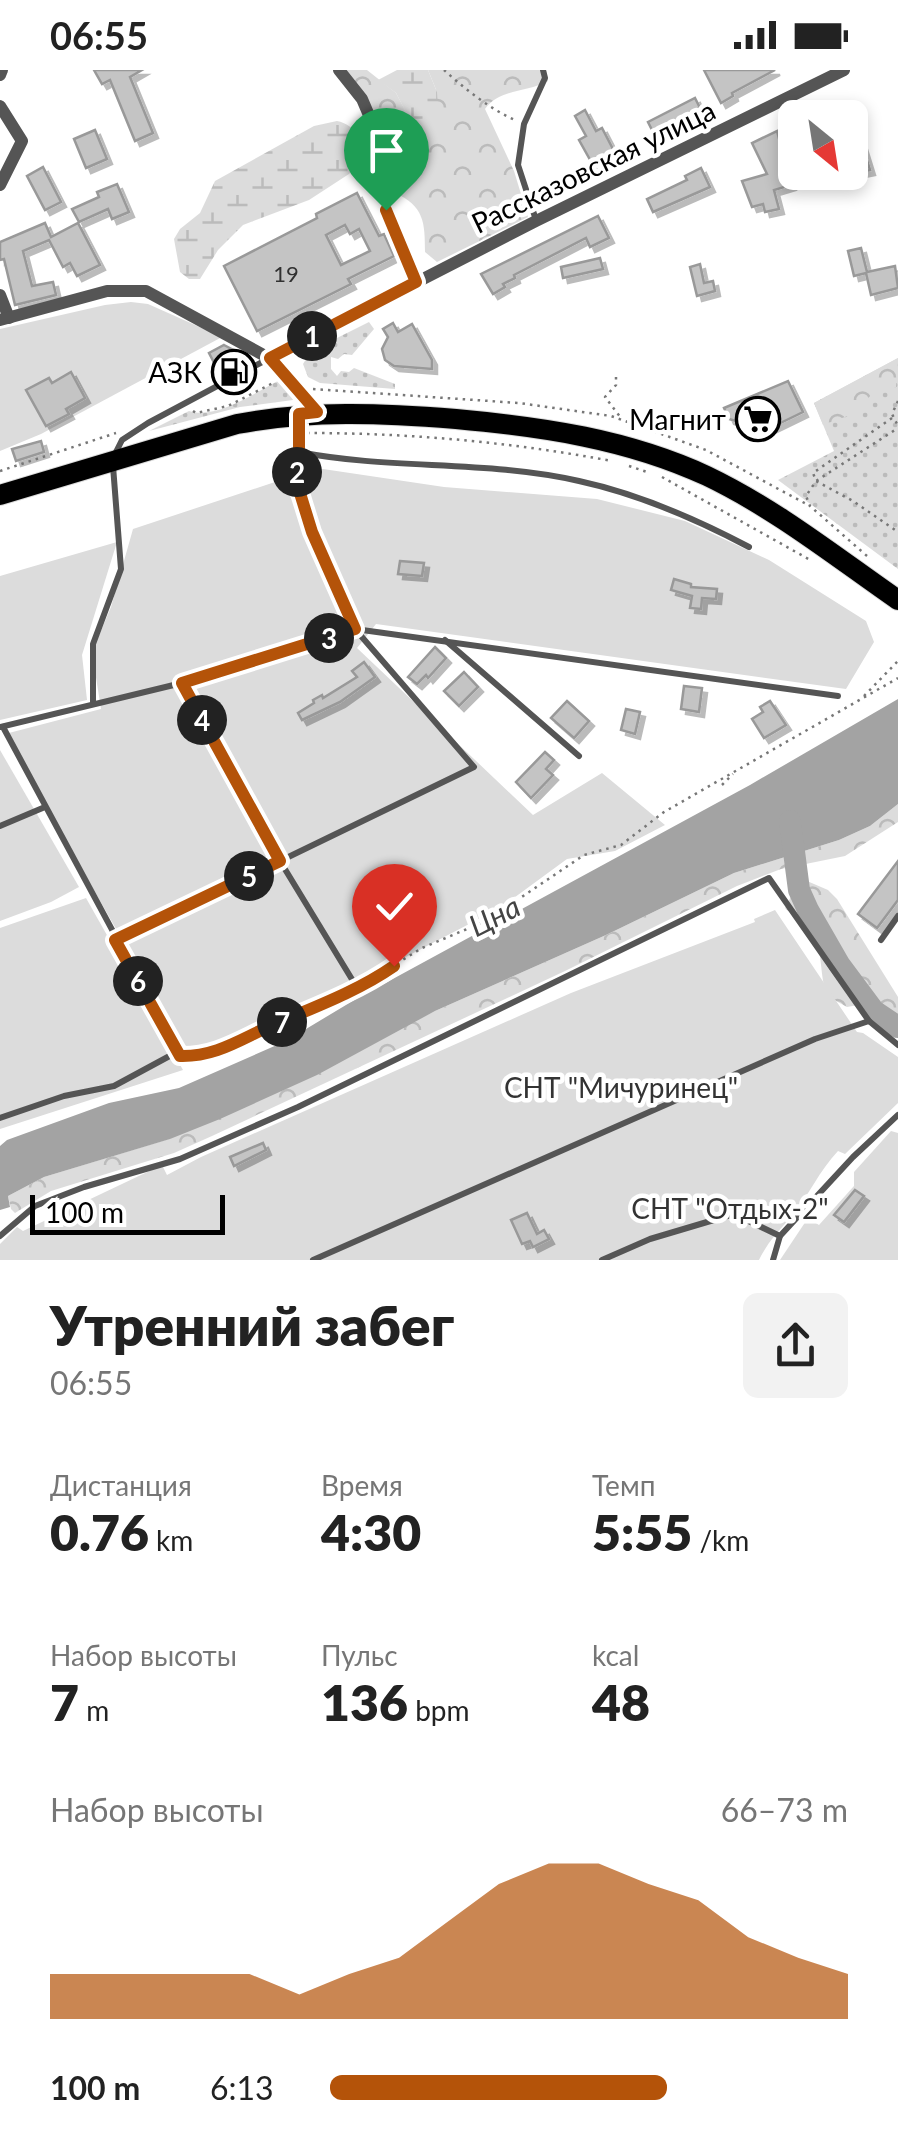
<!DOCTYPE html>
<html lang="ru">
<meta charset="utf-8">
<style>
:root{--surface:#fff;--page:#f2f2f2;--text:#222;--muted:#767676;--accent:#b45309}
body{margin:0;font-family:Lato,sans-serif;background:var(--page);color:var(--text);height:100vh;display:flex;flex-direction:column;font-size:38px;white-space:nowrap}
*{box-sizing:border-box;margin:0}
p{font-size:32px;color:var(--muted)}
.icon{flex:none;width:55px;height:55px;fill:none;stroke:currentColor;stroke-width:2;stroke-linecap:round;stroke-linejoin:round}
.map{position:relative;height:1190px;overflow:hidden}
.details{display:flex;flex-direction:column;background:var(--surface);flex:1}
.details>*{flex:none}
.needle{width:65px;rotate:150deg}
.fabs{position:absolute;left:778px;top:30px;display:grid;gap:20px}
.fabs a{display:grid;place-items:center;width:90px;height:90px;border-radius:15px;background:var(--surface);box-shadow:0 5px 15px #0003;font-size:50px}
.scale{position:absolute;left:30px;bottom:25px;width:195px;box-sizing:border-box;padding-left:10px;border:5px solid #000;border-top:0;font-size:28px;line-height:35px;white-space:nowrap;color:#000;-webkit-text-stroke:8px #fff;paint-order:stroke}
.pin{position:absolute;display:grid;place-items:center;width:85px;height:85px;color:#fff;margin:-102px -42px;border-radius:50% 50% 50% 0;rotate:-45deg;box-shadow:0 0 10px #0007}
.pin .icon{rotate:45deg}
.km{position:absolute;width:50px;height:50px;margin:-25px;border-radius:50%;background:#222;color:#fff;font-size:28px;line-height:50px;text-align:center}
.round{display:grid;place-items:center;flex:none;width:105px;height:105px;border-radius:15px;background:var(--page)}
.overview{display:flex;align-items:center;justify-content:space-between;height:170px;padding:0 50px}
h1{font-size:55px;font-weight:800;line-height:75px}
.figures{display:grid;grid-template-columns:repeat(3,1fr);gap:15px;height:170px;padding:10px 50px}
.figures div{display:grid;align-content:center}
.figures b{font-size:50px;font-weight:800}
.figures small{font-size:28px;font-weight:400}
.figures p{font-size:28px}
.chart{height:280px;padding:20px 50px}
.chart p{display:flex;justify-content:space-between}
.chart svg{width:100%;height:180px;margin-top:10px;fill:var(--accent);opacity:.7}
ul{padding:0 50px;list-style:none;font-size:32px}
li{display:grid;grid-template-columns:160px 120px 1fr;align-items:center;height:75px}
li i{height:25px;border-radius:12px;background:var(--accent)}
.status{display:flex;justify-content:space-between;align-items:center;height:70px;padding:0 50px;background:var(--surface);direction:ltr}
.status svg{height:28px;fill:currentColor}
.map>svg:first-child{display:block}
.grass{fill:url(#grass-dots)}
.forest{fill:url(#forest-crowns)}
.wetland{fill:url(#wetland-marsh)}
.garden{fill:#dcdcdc}
.water{fill:#a3a3a3}
.lines{fill:none;stroke-linecap:round;stroke-linejoin:round}
.river{stroke:#a3a3a3;stroke-width:22}
.building{fill:#c4c4c4;stroke:#999;stroke-width:2.5;fill-rule:evenodd;filter:url(#shadow)}
.primary-casing{stroke:#dbdbdb;stroke-width:22}
.path{stroke:#777;stroke-width:2.5;stroke-dasharray:2.5 5;stroke-linecap:butt}
.service{stroke:#555;stroke-width:6}
.minor{stroke:#555;stroke-width:12}
.primary{stroke:#000;stroke-width:20}
.route-casing{stroke:#fff;stroke-width:20}
.route{stroke:#b45309;stroke-width:12}
.labels{text-anchor:middle;dominant-baseline:central;stroke-width:9;stroke-linejoin:round;paint-order:stroke}
.number-label{font-size:22px;fill:#313131}
.street-label{font-size:28px;fill:#000;stroke:#fff}
.poi-label{font-size:28px;fill:#000;stroke:#fff;text-anchor:end}
.park-label{font-size:28px;fill:#333;stroke:#fff}
.water-label{font-size:30px;font-style:italic;fill:#444;stroke:#fff}
</style>
<div class="status"><b>06:55</b><svg viewBox="0 0 49 12"><path d="M0 12V9h3v3zM5 12V6h3v6zM10 12V3h3v9zM15 12V0h3v12zM26 1h20v11H26zM47 4h2v5h-2z"/></svg></div>
<div class="map">
<svg width="898" height="1190" viewBox="0 0 898 1190">
<defs>
<pattern id="grass-dots" width="8" height="8" patternUnits="userSpaceOnUse" patternTransform="scale(2.5)"><rect width="8" height="8" fill="#dcdcdc"/><path d="M2 2h.1M6 6h.1" fill="none" stroke="#bbb" stroke-width="1.8" stroke-linecap="round"/></pattern>
<pattern id="forest-crowns" width="20" height="18" patternUnits="userSpaceOnUse" patternTransform="scale(2.5)"><rect width="20" height="18" fill="#dcdcdc"/><path d="M2 6a3 3 0 1 1 6 0M12 15a3 3 0 1 1 6 0" fill="none" stroke="#bbb"/></pattern>
<pattern id="wetland-marsh" width="20" height="14" patternUnits="userSpaceOnUse" patternTransform="scale(2.5)"><rect width="20" height="14" fill="#dcdcdc"/><path d="M1 5h8M5 5V1M11 12h8M15 12V8" fill="none" stroke="#bbb"/></pattern>
<filter id="shadow"><feDropShadow dx="5" dy="5" stdDeviation="0" flood-color="#0004"/></filter>
</defs>
<rect width="100%" height="100%" fill="#fff"/>
<g class="grass">
<polygon points="369,252 374,259 352,285 344,284 338,289 331,287 331,299 337,306 341,301 349,302 354,298 395,314 395,319 320,313 308,307 303,294 311,281"/>
<polygon points="898,288 898,499 778,410 834,381 814,333"/>
<path d="M280,310L291,322L293,330L240,337L149,361L189,341C217,350 255,322 280,310Z"/>
</g>
<g class="forest">
<path d="M344,0H367L396,23L410,49L437,22L428,0H546L548,11C527,23 500,18 485,39L514,101L528,147L437,192L425,182C425,152 424,136 395,123L386,105L374,41Z"/>
<polygon points="898,288 896,317 874,322 853,344 823,355 814,333"/>
<polygon points="898,734 898,752 845,786 781,799 737,816 565,901 212,1066 174,1083 51,1121 15,1143 11,1139 8,1126 44,1107 169,1069 435,941 606,865 734,803 839,770 870,756"/>
<path d="M807,811L828,820L837,829L898,927V967L858,935L847,937L827,926C818,903 825,872 806,853C800,848 791,844 785,838L796,817Z"/>
</g>
<g class="wetland">
<polygon points="397,0 428,0 437,22 438,42 426,55 410,50 396,23 378,10"/>
<path d="M337,51C356,55 359,68 363,86L349,104L309,130L243,155L218,180L200,209H189L180,202L174,169L180,159L200,143L215,111L314,56Z"/>
</g>
<g class="garden">
<polygon points="131,232 148,234 222,267 41,364 0,381 0,259 105,235"/>
<polygon points="323,399 444,417 597,429 685,451 769,490 866,551 874,572 846,619 376,554 357,578 533,745 602,703 665,755 615,781 567,789 503,836 473,852 327,928 196,984 185,980 5,664 101,639 92,582 111,537 133,459 287,408"/>
<polygon points="117,472 82,585 87,630 0,650 0,506"/>
<polygon points="0,680 79,817 51,832 0,851"/>
<polygon points="86,828 183,1000 0,1059 0,858"/>
<path d="M775,840L857,962L863,963L898,987V1033L845,1084L838,1081C819,1101 809,1125 792,1146C778,1162 769,1170 759,1190H0V1174L17,1157L23,1161L162,1095L167,1105L201,1087L571,923L755,852L754,849Z"/>
<polygon points="891,1061 898,1063 898,1190 780,1190 808,1148 819,1155 854,1116 854,1102"/>
</g>
<polygon class="water" points="898,629 898,734 870,756 839,770 734,803 606,865 435,941 317,1005 220,1049 170,1069 44,1107 8,1126 10,1137 0,1140 0,1076 7,1070 109,1033 179,1018 286,971 356,929 750,715"/>
<g class="lines">
<polyline class="river" points="790,751 799,820 808,840 839,894 874,941 898,957"/>
</g>
<g class="building">
<polygon points="94,0 142,0 130,7 153,63 135,71 110,10 102,14"/>
<polygon points="704,0 775,0 732,23 733,26 721,33"/>
<polygon points="695,28 700,38 653,62 648,52"/>
<polygon points="851,39 870,100 860,102 850,71"/>
<polygon points="585,40 596,61 602,58 615,83 593,95 579,70 586,66 575,46"/>
<polygon points="95,60 107,89 86,98 74,69"/>
<polygon points="777,61 791,115 774,120 779,139 765,142 763,134 752,137 742,111 767,104 752,73"/>
<polygon points="43,97 61,132 45,140 27,106"/>
<polygon points="701,98 710,117 653,142 647,129 687,110 685,106"/>
<polygon points="117,114 129,142 112,149 108,139 79,152 72,139 99,127 97,122"/>
<path d="M357,123L379,166L384,164L394,186L348,209L351,214L257,261L224,196L317,148L316,144ZM345,155L350,164L359,159L370,181L341,195L326,165Z"/>
<polygon points="598,146 609,168 590,177 586,168 514,205 515,208 503,214 505,217 493,224 481,204"/>
<polygon points="45,153 51,167 78,153 100,195 77,206 70,193 63,197 49,170 23,181 32,216 53,212 56,225 15,235 4,189 0,190 0,172"/>
<polygon points="861,178 867,202 895,196 898,218 871,225 866,203 854,206 848,181"/>
<polygon points="600,188 603,199 563,208 561,197"/>
<polygon points="700,194 704,213 713,211 715,221 697,226 690,197"/>
<polygon points="393,253 398,262 412,254 432,290 432,299 394,296 385,290 382,279 388,267 383,259"/>
<polygon points="224,275 237,282 243,295 221,306 209,283"/>
<polygon points="71,302 85,328 66,339 69,344 46,356 26,320 49,308 52,313"/>
<polygon points="788,311 803,342 766,360 729,349 724,338"/>
<polygon points="41,371 44,382 16,391 12,379"/>
<polygon points="400,491 424,493 422,506 398,504"/>
<polygon points="674,509 691,514 691,517 717,519 716,529 702,528 701,539 690,538 692,526 671,520"/>
<polygon points="435,577 446,588 428,608 426,605 417,614 408,607"/>
<polygon points="364,592 375,607 340,632 302,650 298,643 314,633 313,630 322,625 323,628 357,607 352,601"/>
<polygon points="464,602 478,617 459,636 444,621"/>
<polygon points="684,616 702,618 699,642 681,639"/>
<polygon points="567,631 589,651 574,668 551,648"/>
<polygon points="770,631 786,655 764,668 752,649 763,642 760,637"/>
<polygon points="626,639 640,642 635,664 621,660"/>
<polygon points="545,682 554,690 546,699 553,705 531,728 516,712"/>
<polygon points="898,791 898,830 877,858 858,844"/>
<polygon points="263,1073 266,1080 234,1096 230,1087"/>
<polygon points="855,1120 864,1126 844,1152 834,1145"/>
<polygon points="527,1143 537,1164 544,1160 549,1169 533,1177 530,1171 522,1174 511,1150"/>
</g>
<g class="lines">
<defs>
<path id="primary" d="M0,425L237,354C311,340 381,343 456,349C543,357 627,369 707,406C776,439 836,487 898,530"/>
</defs>
<use href="#primary" class="primary-casing"/>
<g class="path">
<path d="M444,0C465,19 490,39 515,50"/>
<polyline points="616,307 616,315 605,327 621,348"/>
<polyline points="313,319 519,333 611,346 706,380 810,436"/>
<polyline points="898,331 892,344 898,356"/>
<polyline points="193,341 196,343 228,336 273,313"/>
<polyline points="652,343 661,362"/>
<polyline points="892,348 813,403 816,411 853,431 898,462"/>
<path d="M307,363C410,363 510,372 612,391"/>
<polyline points="629,396 650,403"/>
<polyline points="0,401 116,363"/>
<polyline points="662,407 812,491"/>
<polyline points="867,486 810,436 806,426 816,411 898,358"/>
<polyline points="864,626 898,591"/>
<polyline points="722,715 733,704"/>
<polyline points="365,913 422,878 486,851 584,785 621,775 664,742 898,608"/>
<polyline points="191,987 211,984 228,977 349,921"/>
</g>
<g class="service">
<polyline points="536,150 518,95 524,54 545,8 543,0"/>
<polyline points="299,350 299,420 312,462 355,559 838,626"/>
<path d="M299,382C391,400 487,390 579,411C639,424 696,449 749,477"/>
<polyline points="115,384 122,370 148,353 268,289"/>
<polyline points="445,570 579,686"/>
<polyline points="182,613 280,791 353,911"/>
<polyline points="93,634 93,574 121,499 113,396"/>
<polyline points="0,657 182,613 355,559 474,697 115,871"/>
<polyline points="3,657 180,986"/>
<polyline points="0,756 45,737"/>
<polyline points="881,870 898,846"/>
<polyline points="0,1048 64,1026 114,1016 177,982"/>
<polyline points="0,1166 35,1136 84,1117 180,1089 298,1037 769,808 869,951"/>
<polyline points="313,1190 815,969 869,951 898,975"/>
<polyline points="602,1190 650,1169 734,1144 780,1166"/>
<polyline points="773,1190 780,1166 853,1087 898,1045"/>
</g>
<g class="minor">
<polyline points="339,0 362,29 371,50 387,140 417,213"/>
<polyline points="0,5 2,0"/>
<polyline points="0,36 22,71 0,115"/>
<polyline points="0,225 9,248"/>
<polyline points="0,250 107,221 146,221 269,288 317,342"/>
<polyline points="269,288 536,151 844,0"/>
</g>
<use href="#primary" class="primary"/>
</g>
<g class="lines">
<defs>
<path id="route" d="M386,140L416,212L270,288L317,342L299,344V420L312,462L355,559L182,613L280,791L115,870L180,986C217,987 242,968 275,954C315,937 358,921 394,896"/>
</defs>
<use href="#route" class="route-casing"/>
<use href="#route" class="route"/>
</g>
<defs>
<symbol id="fuel-ring" viewBox="-11 -11 22 22"><circle r="9.5" fill="#fff" stroke="#000" stroke-width="1.5"/><path d="M-5.5-6h7V0h2V4h1.3V-2.5L3-4.5l.8-.8L6-3V5H2.5V1h-1V6h-7ZM-4.2-4.7v3.2H.2V-4.7Z" fill="#000"/></symbol>
<symbol id="supermarket-ring" viewBox="-11 -11 22 22"><circle r="9.5" fill="#fff" stroke="#000" stroke-width="1.5"/><path d="M-6-5.5h2.5l.6 2H6L4.5 2H-2.5L-4.4-4H-6ZM-1.5 3.2a1.3 1.3 0 1 0 .1 0ZM3 3.2a1.3 1.3 0 1 0 .1 0Z" fill="#000"/></symbol>
</defs>
<g fill-rule="evenodd">
<use href="#fuel-ring" x="209" y="277" width="50" height="50"/>
<use href="#supermarket-ring" x="733" y="324" width="50" height="50"/>
</g>
<g class="labels">
<g class="number-label">
<text x="286" y="203">19</text>
</g>
<g class="street-label">
<text transform="translate(593 96) rotate(-26)">Рассказовская улица</text>
</g>
<g class="poi-label">
<text x="202" y="302">АЗК</text>
<text x="726" y="349">Магнит</text>
</g>
<g class="park-label">
<text x="621" y="1017">СНТ "Мичуринец"</text>
<text x="730" y="1138">СНТ "Отдых-2"</text>
</g>
<g class="water-label">
<text transform="translate(494 845) rotate(-27)">Цна</text>
</g>
</g>
</svg>
<div class="fabs">
<a><svg class="needle" viewBox="-14 -14 28 28"><path d="M0-13l5 13h-10z" fill="#e53935"/><path d="M0 13l5-13h-10z" fill="#767676"/></svg></a>
</div>
<div class="scale">100 m</div>
<div class="pin" style="left:386px;top:140px;background:#1e9e55"><svg class="icon" aria-label="arrive" viewBox="0 0 24 24"><path d="M6 21V4h12l-3 4 3 4H6"/></svg></div>
<div class="pin" style="left:394px;top:896px;background:#d93025"><svg class="icon" aria-label="check" viewBox="0 0 24 24"><path d="M5 12l5 5 9-10"/></svg></div>
<b class="km" style="left:312px;top:266px">1</b>
<b class="km" style="left:297px;top:402px">2</b>
<b class="km" style="left:329px;top:568px">3</b>
<b class="km" style="left:202px;top:650px">4</b>
<b class="km" style="left:249px;top:806px">5</b>
<b class="km" style="left:138px;top:911px">6</b>
<b class="km" style="left:282px;top:952px">7</b>
</div>
<section class="details">
<div class="overview"><div><h1>Утренний забег</h1><p>06:55</p></div><a class="round"><svg class="icon" aria-label="share" viewBox="0 0 24 24"><path d="M12 15V3M7 8l5-5 5 5M5 13v7h14v-7"/></svg></a></div>
<div class="figures">
<div><p>Дистанция</p><b>0.76<small> km</small></b></div>
<div><p>Время</p><b>4:30</b></div>
<div><p>Темп</p><b>5:55<small> /km</small></b></div>
</div>
<div class="figures">
<div><p>Набор высоты</p><b>7<small> m</small></b></div>
<div><p>Пульс</p><b>136<small> bpm</small></b></div>
<div><p>kcal</p><b>48</b></div>
</div>
<div class="chart"><p><span>Набор высоты</span>66–73 m</p>
<svg viewBox="0 0 160 44" preserveAspectRatio="none"><path d="M0 44V33L10 33L20 33L30 33L40 33L50 38L60 33L70 29L80 20L90 11L100 6L110 6L120 11L130 15L140 24L150 29L160 33V44z"/></svg>
</div>
<ul>
<li><b>100 m</b>6:13<i style="width:65%"></i></li>
</ul>
</section>
